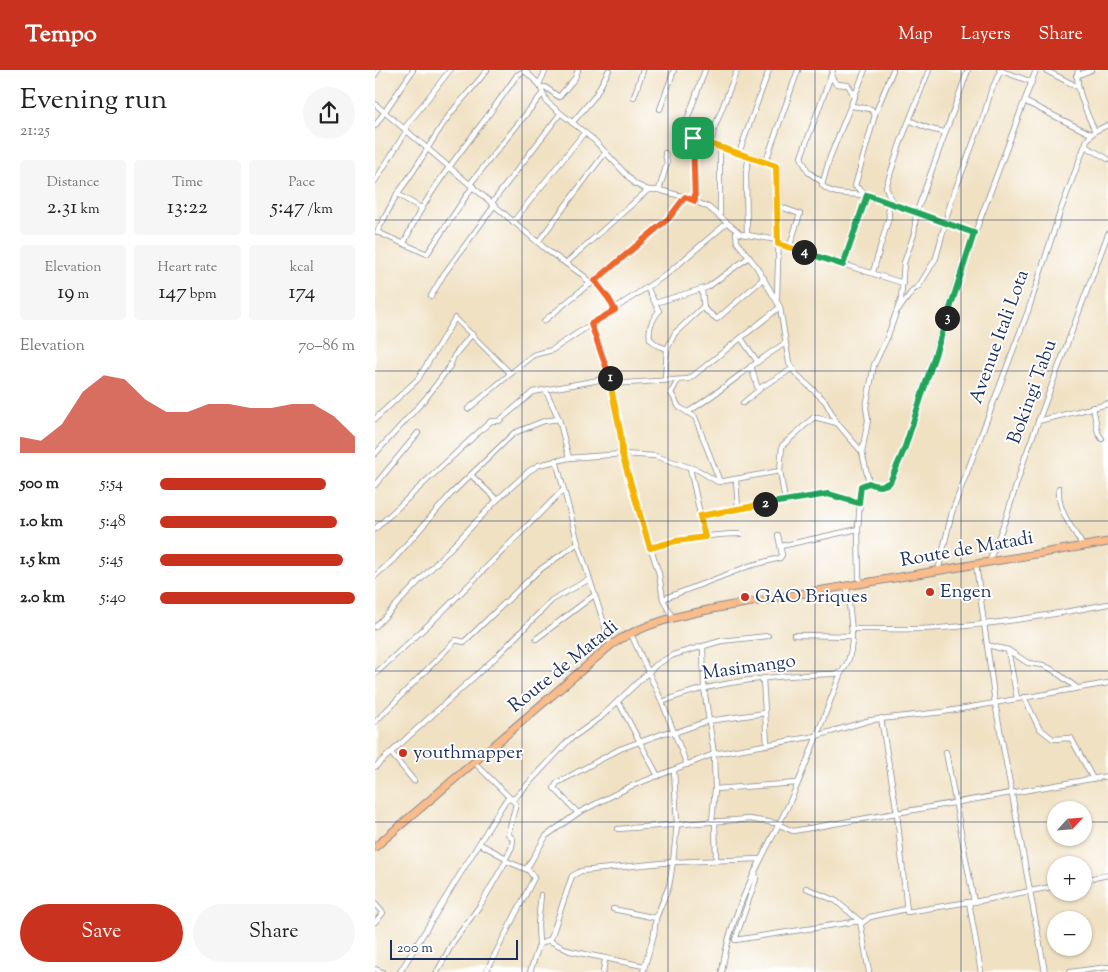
<!DOCTYPE html>
<meta charset="utf-8">
<style>
:root{--surface:#fff;--page:#f6f6f6;--text:#222;--muted:#767676;--accent:#c8321e}
body{margin:0;font-family:"Sorts Mill Goudy",serif;background:var(--page);color:var(--text);height:100vh;display:flex;flex-direction:column;font-size:19px;white-space:nowrap}
*{box-sizing:border-box;margin:0}
p{font-size:16px;color:var(--muted)}
.icon{flex:none;width:28px;height:28px;fill:none;stroke:currentColor;stroke-width:2;stroke-linecap:round;stroke-linejoin:round}
.map{position:relative;flex:1;overflow:hidden}
.drawer{display:flex;flex-direction:column;background:var(--surface);width:375px}
.drawer>*{flex:none}
.needle{width:32px;rotate:64deg}
.buttons{position:absolute;left:672px;top:731px;display:grid;gap:10px}
.buttons a{display:grid;place-items:center;width:45px;height:45px;border-radius:50%;background:var(--surface);box-shadow:0 1px 4px #0004;font-size:25px}
.scale{position:absolute;left:15px;bottom:12px;width:128px;box-sizing:border-box;padding-left:5px;border:2px solid #1b2f5e;border-top:0;font-size:14px;line-height:18px;white-space:nowrap;color:#1b2f5e;-webkit-text-stroke:4px #fff;paint-order:stroke}
.pin{position:absolute;display:grid;place-items:center;width:42px;height:42px;color:#fff;margin:-21px;border-radius:10px;box-shadow:0 2px 8px #0006}
.km{position:absolute;width:25px;height:25px;margin:-12px;border-radius:50%;background:#222;color:#fff;font-size:14px;line-height:25px;text-align:center}
.round{display:grid;place-items:center;flex:none;width:52px;height:52px;border-radius:26px;background:var(--page)}
.summary{display:flex;align-items:center;justify-content:space-between;height:85px;padding:0 20px}
h1{font-size:28px;font-weight:600;line-height:38px}
.stats{display:grid;grid-template-columns:repeat(3,1fr);gap:8px;height:85px;padding:5px 20px}
.stats div{display:grid;align-content:center;border-radius:5px;background:var(--page);text-align:center}
.stats b{font-size:21px;font-weight:600}
.stats small{font-size:14px;font-weight:400}
.stats p{font-size:14px}
.chart{height:140px;padding:10px 20px}
.chart p{display:flex;justify-content:space-between}
.chart svg{width:100%;height:90px;margin-top:5px;fill:var(--accent);opacity:.7}
.button{display:flex;gap:10px;margin-top:auto;padding:10px 20px}
.button a{flex:1;height:58px;border-radius:30px;background:var(--accent);color:#fff;font-size:20px;font-weight:600;line-height:58px;text-align:center}
.button a+a{background:var(--page);color:var(--text)}
ul{padding:0 20px;list-style:none;font-size:16px}
li{display:grid;grid-template-columns:80px 60px 1fr;align-items:center;height:38px}
li i{height:12px;border-radius:6px;background:var(--accent)}
header{display:flex;align-items:center;gap:30px;box-sizing:border-box;height:70px;padding:0 25px;background:var(--accent);color:#fff}
header strong{font-size:24px}
nav{display:flex;gap:28px;margin-inline-start:auto;font-size:18px}
main{display:flex;flex:1;min-height:0}
.map>svg:first-child{display:block}
.lines{fill:none;stroke-linecap:round;stroke-linejoin:round}
.minor-casing{stroke:#868890;stroke-width:6}
.trunk-casing{stroke:#868890;stroke-width:9}
.minor{stroke:#fff;stroke-width:4.5}
.trunk{stroke:#f9bc8a;stroke-width:7}
.split-1-casing{stroke:#fff;stroke-width:10}
.split-2-casing{stroke:#fff;stroke-width:10}
.split-3-casing{stroke:#fff;stroke-width:10}
.split-4-casing{stroke:#fff;stroke-width:10}
.split-5-casing{stroke:#fff;stroke-width:10}
.split-1{stroke:#f0652b;stroke-width:6}
.split-2{stroke:#f5b400;stroke-width:6}
.split-3{stroke:#22a559;stroke-width:6}
.split-4{stroke:#22a559;stroke-width:6}
.split-5{stroke:#f5b400;stroke-width:6}
.grid{fill:none;stroke:#1b2f5e;stroke-width:1;stroke-opacity:0.55}
.poi-dot{fill:#c8321e;stroke:#fff;stroke-width:2}
.labels{text-anchor:middle;dominant-baseline:central;stroke-width:4;stroke-linejoin:round;paint-order:stroke}
.street-label{font-size:19px;fill:#1b2f5e;stroke:#fff}
.poi-label{font-size:19px;fill:#1b2f5e;stroke:#fff;text-anchor:start}
</style>
<header>
<strong>Tempo</strong>
<nav><a>Map</a><a>Layers</a><a>Share</a></nav>
</header>
<main>
<section class="drawer">
<div class="summary"><div><h1>Evening run</h1><p>21:25</p></div><a class="round"><svg class="icon" aria-label="share" viewBox="0 0 24 24"><path d="M12 15V3M7 8l5-5 5 5M5 13v7h14v-7"/></svg></a></div>
<div class="stats">
<div><p>Distance</p><b>2.31<small> km</small></b></div>
<div><p>Time</p><b>13:22</b></div>
<div><p>Pace</p><b>5:47<small> /km</small></b></div>
</div>
<div class="stats">
<div><p>Elevation</p><b>19<small> m</small></b></div>
<div><p>Heart rate</p><b>147<small> bpm</small></b></div>
<div><p>kcal</p><b>174</b></div>
</div>
<div class="chart"><p><span>Elevation</span>70–86 m</p>
<svg viewBox="0 0 160 44" preserveAspectRatio="none"><path d="M0 44V36L10 38L20 30L30 14L40 6L50 8L60 18L70 24L80 24L90 20L100 20L110 22L120 22L130 20L140 20L150 26L160 36V44z"/></svg>
</div>
<ul>
<li><b>500 m</b>5:54<i style="width:85%"></i></li>
<li><b>1.0 km</b>5:48<i style="width:91%"></i></li>
<li><b>1.5 km</b>5:45<i style="width:94%"></i></li>
<li><b>2.0 km</b>5:40<i style="width:100%"></i></li>
</ul>
<div class="button"><a>Save</a><a>Share</a></div>
</section>
<div class="map">
<svg width="733" height="902" viewBox="0 0 733 902">
<rect width="100%" height="100%" fill="#fff"/>
<filter id="ink" filterUnits="userSpaceOnUse"><feTurbulence type="fractalNoise" baseFrequency=".02" numOctaves="2"/><feDisplacementMap in="SourceGraphic" scale="10" xChannelSelector="R" yChannelSelector="G"/><feConvolveMatrix kernelMatrix="1 2 1 2 8 2 1 2 1" color-interpolation-filters="sRGB"/></filter>
<filter id="wash" filterUnits="userSpaceOnUse"><feTurbulence type="fractalNoise" baseFrequency=".0096" numOctaves="4" result="noise"/><feDisplacementMap in="SourceGraphic" scale="20" xChannelSelector="R" yChannelSelector="G"/><feGaussianBlur stdDeviation="1.12" result="paint"/><feColorMatrix in="noise" values="0 0 0 0 0 0 0 0 0 0 0 0 0 0 0 0 0 1.4 0 .05"/><feComposite in="paint" operator="in"/></filter>
<g filter="url(#wash)">
<rect width="100%" height="100%" fill="#f0e1c3"/>
</g>
<g filter="url(#ink)">
<g class="lines">
<defs>
<g id="minor">
<polyline points="330,0 307,64 308,67 391,91 402,98 404,159 402,228"/>
<path d="M490,0L455,87L447,115C460,128 477,122 493,126C502,128 510,133 520,134"/>
<polyline points="554,0 526,71 511,117 515,128 523,137 599,163"/>
<polyline points="624,0 657,12"/>
<polyline points="670,0 703,17"/>
<path d="M703,0C699,15 713,47 720,61"/>
<polyline points="0,5 3,0"/>
<polyline points="456,6 461,14 473,15 480,27"/>
<polyline points="701,6 716,0"/>
<polyline points="164,14 171,0"/>
<polyline points="166,18 170,17 184,27 200,8 203,0"/>
<polyline points="259,27 268,0"/>
<polyline points="651,32 716,64"/>
<polyline points="0,34 173,181 209,206 215,215"/>
<polyline points="285,39 299,0"/>
<polyline points="500,44 518,0"/>
<polyline points="536,51 555,59 569,62"/>
<polyline points="197,53 220,26 234,0"/>
<polyline points="0,56 38,0"/>
<polyline points="29,59 75,0"/>
<polyline points="318,68 320,131"/>
<polyline points="336,74 339,59 362,0"/>
<polyline points="710,76 733,89"/>
<polyline points="345,78 345,147"/>
<polyline points="290,83 292,93 284,120 310,127 333,137 366,164 403,170"/>
<polyline points="364,83 394,0"/>
<polyline points="391,91 423,0"/>
<polyline points="0,111 32,60"/>
<polyline points="447,112 433,102 426,87 458,0"/>
<polyline points="95,114 168,23"/>
<polyline points="22,124 2,162 52,184 98,116"/>
<polyline points="116,134 185,44"/>
<polyline points="403,136 425,144 414,178"/>
<path d="M46,138L22,124C42,99 55,72 73,47C85,31 100,16 112,0"/>
<polyline points="138,152 209,63"/>
<polyline points="361,162 362,172 381,196 405,237 414,293 421,304 450,331 462,353 487,382 494,413"/>
<polyline points="372,165 371,103 374,86"/>
<polyline points="163,172 230,83"/>
<path d="M29,173C56,111 105,61 142,5L150,1L164,14L172,32L220,71L260,114L273,120H284"/>
<polyline points="403,174 528,213"/>
<polyline points="191,193 273,120"/>
<polyline points="468,195 492,125 480,116 500,45 496,39 477,36"/>
<polyline points="498,202 514,147 513,133"/>
<polyline points="220,211 234,229 239,240"/>
<path d="M272,217L284,241C277,250 273,258 275,269L282,275L292,279L290,309"/>
<polyline points="327,220 329,239 342,249 389,208"/>
<polyline points="56,226 69,204 119,136"/>
<polyline points="280,233 333,217 374,187"/>
<polyline points="524,239 538,220 544,216 561,188 576,131 609,45 616,21 626,0"/>
<polyline points="169,251 294,148 310,127"/>
<polyline points="216,254 234,304 237,332 244,358 248,389 284,504 288,529 297,547"/>
<polyline points="366,268 382,291"/>
<polyline points="292,279 300,263 329,236"/>
<polyline points="376,296 383,319 417,299"/>
<polyline points="303,310 296,323 304,337 320,347 345,412"/>
<polyline points="235,314 314,309 405,237"/>
<polyline points="171,321 184,349 194,388"/>
<polyline points="368,333 385,319"/>
<polyline points="718,337 723,363 727,369"/>
<polyline points="93,339 158,285 177,280 292,204 352,153"/>
<path d="M313,342C347,321 375,295 409,274"/>
<polyline points="0,349 43,309 80,248 135,303"/>
<polyline points="663,351 733,334"/>
<polyline points="487,382 493,350 491,337 499,295 512,268 526,229 529,193 539,164 541,144 593,0"/>
<polyline points="0,384 51,328 75,296 79,286 97,264"/>
<polyline points="181,390 203,473 236,575"/>
<polyline points="315,398 330,467"/>
<polyline points="96,405 122,430"/>
<polyline points="0,415 43,363"/>
<path d="M684,418C682,441 697,457 708,476"/>
<polyline points="410,431 405,401 407,376 439,347 462,353"/>
<polyline points="363,438 453,424 484,433"/>
<polyline points="325,446 363,438 361,410"/>
<polyline points="0,459 95,370 116,351 124,351 158,322 235,308"/>
<polyline points="406,476 483,459"/>
<path d="M275,478C304,470 334,464 365,464"/>
<polyline points="614,492 631,448 650,387 733,164"/>
<polyline points="601,495 620,633 670,902"/>
<polyline points="563,501 577,442 653,241 685,142 712,70 720,61 733,55"/>
<polyline points="0,506 18,490 76,424 139,363 169,351 184,349"/>
<polyline points="488,514 484,508 483,459 486,416 494,413 499,416 512,414 523,396 582,211 661,0"/>
<polyline points="288,529 374,496 405,488 407,485 403,465"/>
<polyline points="0,557 122,430 154,401 164,395 194,388 247,384 280,386 323,400 343,412 405,401"/>
<path d="M477,559C506,559 536,560 565,558C622,554 678,545 733,534"/>
<polyline points="256,564 287,632 312,695"/>
<polyline points="419,565 477,566"/>
<polyline points="161,569 218,526"/>
<polyline points="612,575 633,580 642,628"/>
<polyline points="328,576 329,618 339,684 340,719 337,751"/>
<polyline points="633,580 653,593 668,595 678,600 702,618"/>
<polyline points="0,604 67,542 188,420"/>
<polyline points="388,609 392,674"/>
<polyline points="649,627 664,658 678,669 696,668 718,709"/>
<polyline points="243,631 283,706"/>
<path d="M287,632C331,614 380,608 428,605C440,604 453,605 466,603"/>
<polyline points="506,648 522,743 532,842 594,832"/>
<polyline points="0,652 81,570 89,572 163,501 203,473"/>
<polyline points="571,682 599,832 594,832 606,902"/>
<polyline points="16,683 39,711"/>
<polyline points="0,697 120,588 177,530 213,510"/>
<polyline points="340,719 422,713"/>
<polyline points="203,743 179,718 182,713 245,679 292,662 299,663 333,651 390,643"/>
<polyline points="340,751 341,790"/>
<polyline points="243,759 374,749 400,753 418,761 733,706"/>
<polyline points="105,774 131,788"/>
<polyline points="131,791 153,800"/>
<polyline points="380,801 381,809 360,870 485,851"/>
<polyline points="709,810 733,805"/>
<polyline points="431,818 461,831 485,851 494,902"/>
<polyline points="599,832 681,816"/>
<polyline points="0,834 8,843 0,852"/>
<polyline points="238,839 281,848"/>
<polyline points="486,854 495,847 531,839"/>
<polyline points="175,871 197,806 206,801 298,792 385,789"/>
<polyline points="164,875 173,870 195,881 269,896"/>
<polyline points="0,899 7,902"/>
<polyline points="25,902 127,736 131,730 140,728 194,670 225,648 281,595 298,585 346,571 393,566"/>
<polyline points="62,902 78,872 106,834 131,791 131,788 137,777 138,769 133,764 141,734 99,692"/>
<polyline points="111,902 159,808 152,798 171,766 203,743 254,717 339,684 441,666 496,650 568,642 733,613"/>
<polyline points="155,902 164,875 163,854 166,825"/>
<polyline points="228,902 230,890"/>
<polyline points="268,902 279,864 281,848 294,816 298,792 302,754 299,700"/>
<path d="M347,902C355,842 384,794 411,740C432,696 448,648 466,603C485,580 474,544 472,517"/>
<polyline points="695,902 733,897"/>
</g>
<path id="trunk" d="M0,777L236,575C271,551 312,544 353,536L733,472"/>
</defs>
<use href="#minor" class="minor-casing"/>
<use href="#trunk" class="trunk-casing"/>
<use href="#minor" class="minor"/>
<use href="#trunk" class="trunk"/>
</g>
</g>
<g class="lines" filter="url(#ink)">
<defs>
<polyline id="split-1" points="235,308 216,254 240,240 234,229 220,211 294,148 310,127 320,131 318,68"/>
<path id="split-2" d="M235,308C237,334 248,358 247,384L275,478L301,471L330,467L325,446L390,434"/>
<path id="split-3" d="M390,434L453,424L484,433L486,416L494,413C501,417 508,417 515,412L529,380L572,248"/>
<polyline id="split-4" points="429,182 468,195 492,125 599,163 572,248"/>
<polyline id="split-5" points="318,68 401,96 403,174 429,182"/>
</defs>
<use href="#split-1" class="split-1-casing"/>
<use href="#split-2" class="split-2-casing"/>
<use href="#split-3" class="split-3-casing"/>
<use href="#split-4" class="split-4-casing"/>
<use href="#split-5" class="split-5-casing"/>
<use href="#split-1" class="split-1"/>
<use href="#split-2" class="split-2"/>
<use href="#split-3" class="split-3"/>
<use href="#split-4" class="split-4"/>
<use href="#split-5" class="split-5"/>
</g>
<path class="grid" d="M147,0V902M293,0V902M440,0V902M586,0V902M0,150H733M0,301H733M0,451H733M0,601H733M0,752H681M709,752H733"/>
<g class="poi-dot">
<circle cx="555" cy="522" r="5"/>
<circle cx="370" cy="527" r="5"/>
<circle cx="28" cy="683" r="5"/>
</g>
<g class="labels">
<g class="street-label">
<text transform="translate(625 267) rotate(-70)">Avenue Itali Lota</text>
<text transform="translate(658 322) rotate(-70)">Bokingi Tabu</text>
<text transform="translate(592 480) rotate(-10)">Route de Matadi</text>
<text transform="translate(189 597) rotate(-39)">Route de Matadi</text>
<text transform="translate(374 598) rotate(-8)">Masimango</text>
</g>
<g class="poi-label">
<text x="565" y="522">Engen</text>
<text x="380" y="527">GAO Briques</text>
<text x="38" y="683">youthmapper</text>
</g>
</g>
</svg>
<div class="buttons">
<a><svg class="needle" viewBox="-14 -14 28 28"><path d="M0-13l5 13h-10z" fill="#e53935"/><path d="M0 13l5-13h-10z" fill="#767676"/></svg></a>
<a>+</a>
<a>−</a>
</div>
<div class="scale">200 m</div>
<div class="pin" style="left:318px;top:68px;background:#1e9e55"><svg class="icon" aria-label="arrive" viewBox="0 0 24 24"><path d="M6 21V4h12l-3 4 3 4H6"/></svg></div>
<b class="km" style="left:235px;top:308px">1</b>
<b class="km" style="left:390px;top:434px">2</b>
<b class="km" style="left:572px;top:248px">3</b>
<b class="km" style="left:429px;top:182px">4</b>
</div>
</main>
